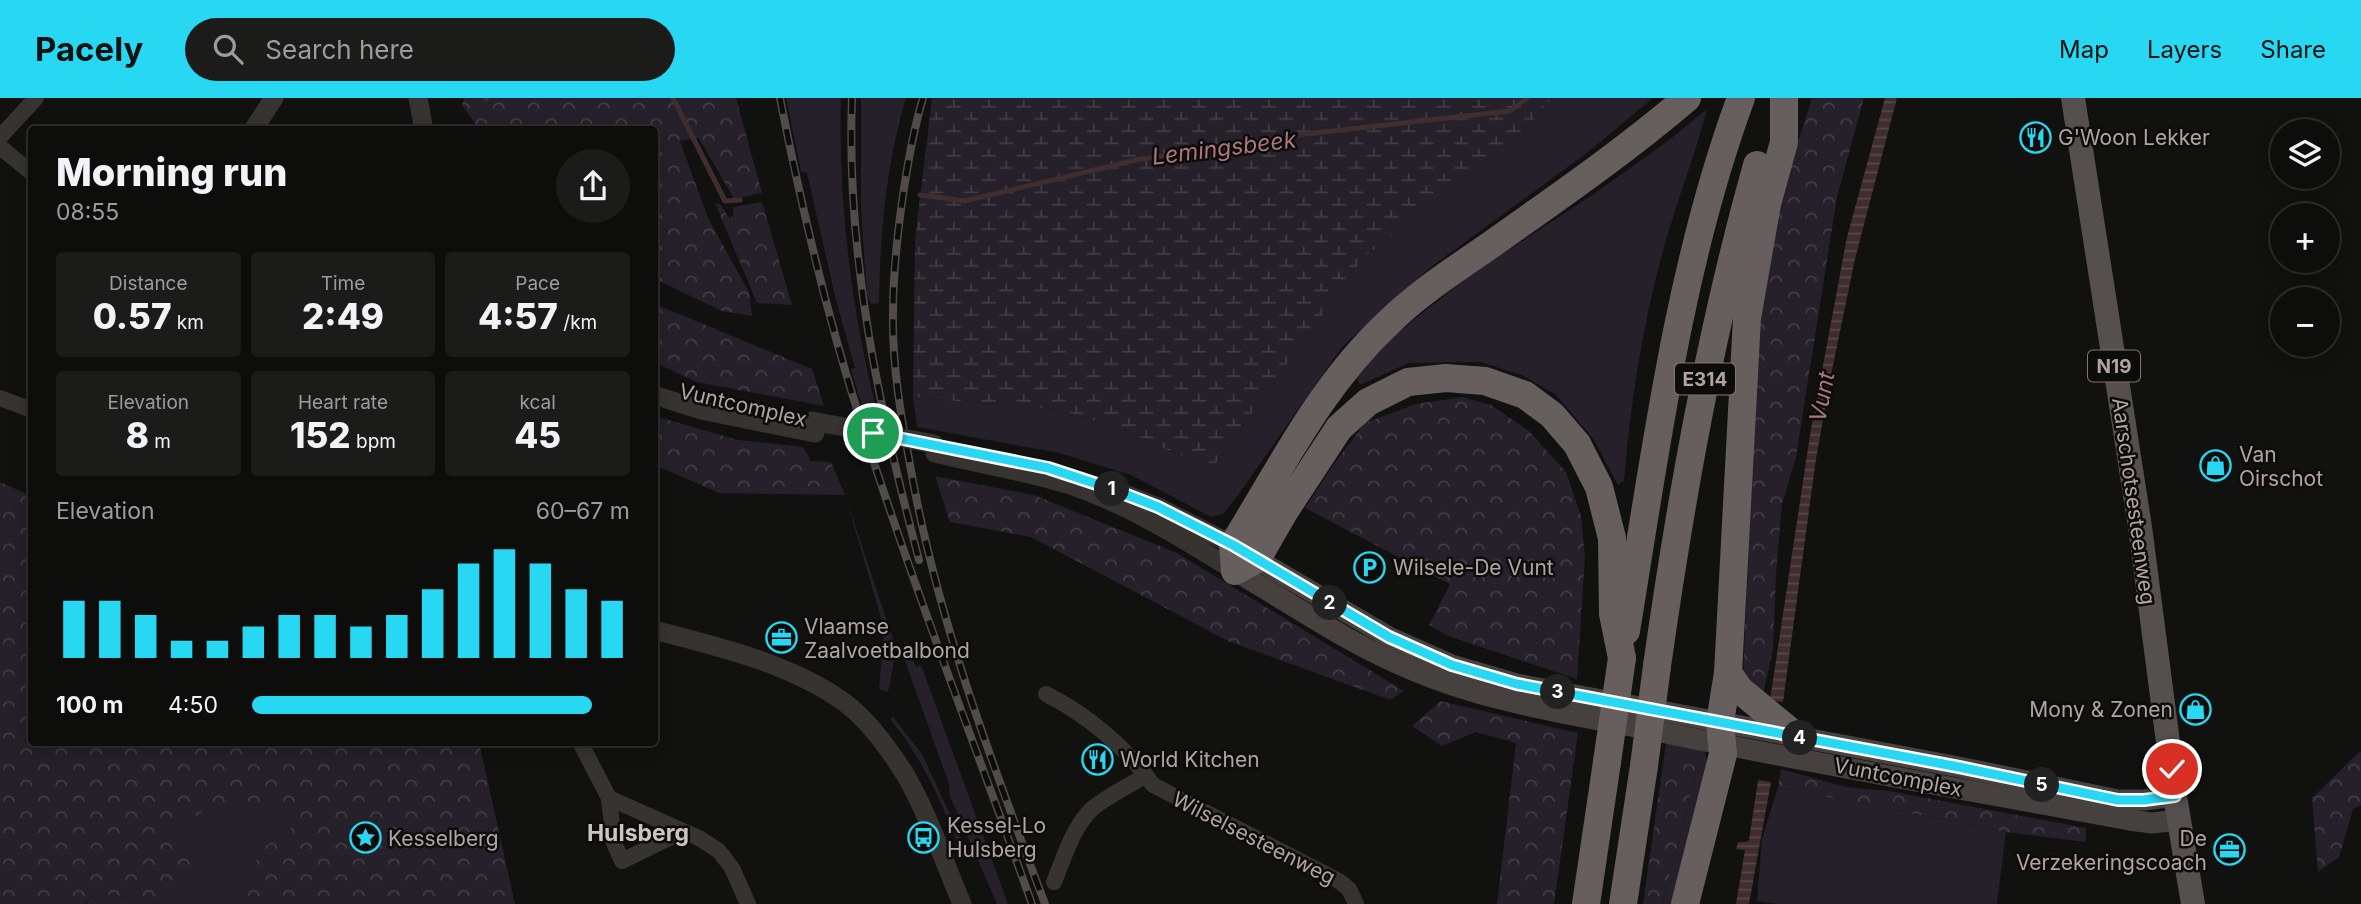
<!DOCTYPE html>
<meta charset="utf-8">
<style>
:root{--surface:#0d0d0c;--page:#1b1b1a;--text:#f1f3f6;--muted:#9a9c9d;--line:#2d2d2d;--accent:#28d7f1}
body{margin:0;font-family:Inter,sans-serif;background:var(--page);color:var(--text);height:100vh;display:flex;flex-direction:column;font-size:26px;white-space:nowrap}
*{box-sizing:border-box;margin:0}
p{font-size:23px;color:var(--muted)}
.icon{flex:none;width:38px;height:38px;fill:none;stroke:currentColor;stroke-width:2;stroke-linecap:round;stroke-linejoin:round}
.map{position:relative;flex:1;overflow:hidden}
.panel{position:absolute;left:28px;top:28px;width:630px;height:620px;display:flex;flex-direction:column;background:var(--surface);border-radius:7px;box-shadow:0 4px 18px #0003,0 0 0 2px var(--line)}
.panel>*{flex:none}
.fabs{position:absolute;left:2270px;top:21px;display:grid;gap:14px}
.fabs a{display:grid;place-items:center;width:70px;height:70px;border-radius:50%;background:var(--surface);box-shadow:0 4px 18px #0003,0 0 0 2px var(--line);font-size:35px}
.pin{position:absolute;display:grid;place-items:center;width:60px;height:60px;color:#fff;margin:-30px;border:4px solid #fff;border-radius:50%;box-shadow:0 2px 7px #0007}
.km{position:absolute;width:35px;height:35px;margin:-18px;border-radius:50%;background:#222;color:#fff;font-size:19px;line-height:35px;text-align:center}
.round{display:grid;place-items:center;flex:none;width:74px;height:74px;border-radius:37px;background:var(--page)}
.summary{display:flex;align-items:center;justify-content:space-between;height:119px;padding:0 28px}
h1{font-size:38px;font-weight:800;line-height:52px}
.metrics{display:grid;grid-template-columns:repeat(3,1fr);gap:10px;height:119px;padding:7px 28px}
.metrics div{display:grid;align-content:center;border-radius:7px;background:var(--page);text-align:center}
.metrics b{font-size:35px;font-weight:800}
.metrics small{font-size:19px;font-weight:400}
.metrics p{font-size:19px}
.chart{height:196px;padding:14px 28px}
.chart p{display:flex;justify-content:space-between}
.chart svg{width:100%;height:126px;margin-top:7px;stroke:var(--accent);stroke-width:6}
ul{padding:0 28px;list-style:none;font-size:23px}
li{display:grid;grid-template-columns:112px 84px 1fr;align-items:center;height:52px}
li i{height:18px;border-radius:9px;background:var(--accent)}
header{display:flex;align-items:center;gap:42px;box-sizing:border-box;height:98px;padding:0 35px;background:var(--accent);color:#111}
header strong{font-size:33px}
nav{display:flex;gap:38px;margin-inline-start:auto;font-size:24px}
.search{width:490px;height:63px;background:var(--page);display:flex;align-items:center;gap:18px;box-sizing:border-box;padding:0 24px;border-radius:38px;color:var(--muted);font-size:26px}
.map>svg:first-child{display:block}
.green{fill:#252029}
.forest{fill:url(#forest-crowns)}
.wetland{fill:url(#wetland-marsh)}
.water{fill:url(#water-rules)}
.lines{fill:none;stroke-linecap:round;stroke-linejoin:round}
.stream{stroke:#3f2d2f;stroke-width:5}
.minor{stroke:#363331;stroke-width:16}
.tertiary{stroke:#363331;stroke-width:19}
.secondary{stroke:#46413f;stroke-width:21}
.primary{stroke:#554f4d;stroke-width:24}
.motorway{stroke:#675f5d;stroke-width:28}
.rail-casing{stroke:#514b4a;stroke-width:8}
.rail{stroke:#0c0c0b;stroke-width:5;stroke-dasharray:16;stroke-linecap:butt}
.tertiary-bridge{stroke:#363331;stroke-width:19}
.motorway-bridge{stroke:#675f5d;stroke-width:28}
.route-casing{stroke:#fff;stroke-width:14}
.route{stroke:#28d7f1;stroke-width:9}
.labels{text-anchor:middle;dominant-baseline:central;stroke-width:5;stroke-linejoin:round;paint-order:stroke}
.shield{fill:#0c0c0b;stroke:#807674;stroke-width:2}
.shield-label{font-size:19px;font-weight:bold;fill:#b2a4a1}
.poi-label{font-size:21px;fill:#b2a4a1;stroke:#0c0c0b;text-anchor:start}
.street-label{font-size:21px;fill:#b2a4a1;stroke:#0c0c0b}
.water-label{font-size:23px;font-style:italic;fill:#ae777b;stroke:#0c0c0b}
.neighbourhood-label{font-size:23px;font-weight:bold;fill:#cec4c2;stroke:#0c0c0b}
</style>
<header>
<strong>Pacely</strong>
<div class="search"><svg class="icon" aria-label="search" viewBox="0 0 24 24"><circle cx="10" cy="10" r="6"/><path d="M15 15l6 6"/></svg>Search here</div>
<nav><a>Map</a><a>Layers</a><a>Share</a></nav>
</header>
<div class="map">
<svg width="2361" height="806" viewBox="0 0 2361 806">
<defs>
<pattern id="forest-crowns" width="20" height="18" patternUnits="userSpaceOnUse" patternTransform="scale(1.75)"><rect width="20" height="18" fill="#252029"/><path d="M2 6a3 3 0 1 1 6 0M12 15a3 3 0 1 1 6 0" fill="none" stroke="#423d45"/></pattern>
<pattern id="wetland-marsh" width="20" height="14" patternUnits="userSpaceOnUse" patternTransform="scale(1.75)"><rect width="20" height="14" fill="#252029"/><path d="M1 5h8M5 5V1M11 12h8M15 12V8" fill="none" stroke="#423d45"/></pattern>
<pattern id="water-rules" width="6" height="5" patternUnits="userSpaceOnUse" patternTransform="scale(1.75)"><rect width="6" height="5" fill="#3f2d2f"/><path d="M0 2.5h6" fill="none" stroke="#58484a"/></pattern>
</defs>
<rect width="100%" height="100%" fill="#111110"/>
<g class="green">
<path d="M786,0H841C838,109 852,216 879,322L865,319L851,271L855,270L836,202L807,75L801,73Z"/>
<path d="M861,0H906C886,68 880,134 879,205L871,206L867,197L861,110Z"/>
<polygon points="1552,0 1653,0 1587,55 1431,169 1342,249 1236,400 1223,416 1211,419 1131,377 1059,355 917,329 913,299 1058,312 1120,330 1211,372 1363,160 1524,32"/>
<path d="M1707,11C1697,51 1682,89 1670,129C1645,211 1631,298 1624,383L1618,387L1594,342L1556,297L1522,277L1480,264L1409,265L1360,287L1357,281L1360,272L1380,249L1466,180L1598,93L1669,42Z"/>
<polygon points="845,397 895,547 894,563 888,594 879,591 884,530"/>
<polygon points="906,544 916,569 921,567 1008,806 997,806 950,698 949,686 904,560 904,545"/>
<path d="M893,619L922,656L967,753L962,755C941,705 925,663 890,621Z"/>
<polygon points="1667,638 1704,647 1707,665 1674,806 1662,806 1695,682 1696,668 1671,662 1663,666"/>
<polygon points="1778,689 2006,734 1997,806 1777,806 1757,803 1762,741"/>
<polygon points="248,706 277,708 298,725 266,748 226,806 84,806 98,794 158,805 165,740 211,708"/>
</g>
<g class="forest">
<polygon points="464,0 736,0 762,95 734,101 699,40 680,43 708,120 749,194 752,218 722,213 655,181 654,32 479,31 462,7"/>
<polygon points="1812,0 1864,0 1837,99 1796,359 1782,406 1776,477 1773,552 1763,596 1743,579 1758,239 1775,135 1787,79"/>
<polygon points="762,104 792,207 757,205 715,105 720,106 730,121 733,118 733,109"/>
<polygon points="655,206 812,271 824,308 697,284 655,265"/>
<polygon points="1462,299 1491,307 1529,333 1566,374 1581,418 1585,459 1577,581 1448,538 1429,527 1450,486 1305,410 1333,367 1365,325 1416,306"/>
<polygon points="655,318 738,342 803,349 811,363 831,364 845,397 719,395 655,367"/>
<polygon points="935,378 1034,397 1177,455 1404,593 1390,602 1228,543 1031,439 950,424"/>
<polygon points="0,384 31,398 32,644 479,644 515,806 226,806 266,748 298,725 277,708 211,708 166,740 200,769 174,796 158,805 98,794 83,806 0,806"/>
<polygon points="1440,603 1578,635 1554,806 1497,806 1516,645 1476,634 1442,648 1412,628"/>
<polygon points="2361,654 2361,707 2353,711 2339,759 2318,774 2312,700 2358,655"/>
<polygon points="1671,662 1694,666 1696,668 1695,682 1662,806 1643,806 1663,666"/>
<polygon points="1781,671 1846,689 1889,693 2086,730 2086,744 2006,734 1778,689"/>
</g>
<polygon class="wetland" points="932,0 1552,0 1524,32 1363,160 1211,372 1120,330 1058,312 913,299 915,142"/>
<g class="water">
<polygon points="1885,0 1897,0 1855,161 1831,277 1816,361 1783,604 1770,602 1810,337 1847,139"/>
<polygon points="1758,682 1771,684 1749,806 1736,806 1745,752 1736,751 1738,744 1746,744 1749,742"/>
</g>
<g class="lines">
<g class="stream">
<polyline points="673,0 725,103 740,102"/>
<polyline points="486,1 487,0"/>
<polyline points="920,97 965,103 1136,62 1305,36 1510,13 1527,0"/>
</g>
<g class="minor">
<polyline points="0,39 36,0"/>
<polyline points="0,49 32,75"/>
<polyline points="0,300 32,312"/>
<path d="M1046,596C1086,616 1127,650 1153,687L1339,783L1349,791L1356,806"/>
<polyline points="580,644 609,700 699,740 719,753 732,770 748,806"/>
<polyline points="609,700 614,745 622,763 681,734"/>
<path d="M1054,784C1064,760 1073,728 1093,710C1109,697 1129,688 1146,677"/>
</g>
<g class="tertiary">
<polyline points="418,0 424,32"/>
<polyline points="253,32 274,0"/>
<polyline points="654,297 701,312 815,335"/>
<path d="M935,355C979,366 1026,373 1070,387C1129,407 1182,440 1235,473"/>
<polyline points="1120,394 1158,409 1233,447"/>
<path d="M654,532C719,549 789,565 844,604C869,623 890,652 906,678C929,718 944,764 962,806"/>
</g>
<g class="secondary">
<polyline points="1244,454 1389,539 1452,567 1517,586 1959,669 2118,702 2144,702 2175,698"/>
<path d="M1235,473C1294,507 1352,548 1415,573C1493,606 1579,617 1661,634C1817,666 1973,693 2129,722L2152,725L2179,722"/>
</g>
<polyline class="primary" points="2073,0 2140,429 2175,698 2193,806"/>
<g class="motorway">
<path d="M1626,533C1655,357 1679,167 1741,0"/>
<path d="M1622,560L1613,516L1612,440L1599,389L1577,346L1552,317L1525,297L1485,283L1446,280L1408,284L1368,304L1339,330L1284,414L1257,461L1235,473L1233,447C1281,370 1320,289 1387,226C1418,195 1456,171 1492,146C1558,99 1625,53 1687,0"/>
<path d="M1657,568C1681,399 1711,231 1757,67"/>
<polyline points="1728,575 1740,592 1797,639"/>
<polyline points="1586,806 1607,664"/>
<polyline points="1623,806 1644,668"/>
<polyline points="1685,806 1723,656 1720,624 1728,575 1747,220 1767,106 1784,44 1784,0"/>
</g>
<defs>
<g id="rail">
<path d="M780,0C801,107 826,214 859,318C911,483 974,644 1032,806"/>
<path d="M852,0C846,158 879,311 919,462"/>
<path d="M923,0C913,33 907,69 902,104C897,140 893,177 893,214C892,264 900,313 909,361C935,515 990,660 1045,806"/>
</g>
</defs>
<use href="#rail" class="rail-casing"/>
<use href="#rail" class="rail"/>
<polyline class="tertiary-bridge" points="812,323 934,346"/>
<g class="motorway-bridge">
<polyline points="1607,664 1622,560"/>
<polyline points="1644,668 1657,568"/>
</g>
</g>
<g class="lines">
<defs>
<polyline id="route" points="873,335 1048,370 1109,390 1158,409 1233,447 1389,539 1452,567 1517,586 1959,669 2118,702 2144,702 2175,698 2172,671"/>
</defs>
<use href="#route" class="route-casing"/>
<use href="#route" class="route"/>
</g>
<defs>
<symbol id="restaurant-ring" viewBox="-11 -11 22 22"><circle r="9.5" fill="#0c0c0b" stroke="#28d7f1" stroke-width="1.5"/><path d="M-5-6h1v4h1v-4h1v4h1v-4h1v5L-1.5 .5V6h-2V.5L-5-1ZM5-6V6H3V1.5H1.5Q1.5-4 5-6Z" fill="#28d7f1"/></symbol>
<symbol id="shop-ring" viewBox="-11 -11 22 22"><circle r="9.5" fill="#0c0c0b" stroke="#28d7f1" stroke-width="1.5"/><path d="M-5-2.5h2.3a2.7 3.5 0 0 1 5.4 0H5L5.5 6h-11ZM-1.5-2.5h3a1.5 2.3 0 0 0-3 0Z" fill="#28d7f1"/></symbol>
<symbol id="parking-ring" viewBox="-11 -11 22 22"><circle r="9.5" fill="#0c0c0b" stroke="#28d7f1" stroke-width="1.5"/><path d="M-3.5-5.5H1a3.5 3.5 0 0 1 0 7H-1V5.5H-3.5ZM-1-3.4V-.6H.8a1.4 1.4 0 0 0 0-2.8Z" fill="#28d7f1"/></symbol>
<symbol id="office-ring" viewBox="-11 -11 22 22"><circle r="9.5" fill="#0c0c0b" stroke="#28d7f1" stroke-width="1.5"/><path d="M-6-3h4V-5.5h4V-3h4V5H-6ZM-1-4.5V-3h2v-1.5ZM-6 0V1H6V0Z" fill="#28d7f1"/></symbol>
<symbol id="bus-ring" viewBox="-11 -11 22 22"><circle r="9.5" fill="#0c0c0b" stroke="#28d7f1" stroke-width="1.5"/><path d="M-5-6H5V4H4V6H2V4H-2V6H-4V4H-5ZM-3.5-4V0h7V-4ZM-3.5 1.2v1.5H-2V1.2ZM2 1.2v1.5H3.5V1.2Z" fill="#28d7f1"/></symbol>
<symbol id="sight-ring" viewBox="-11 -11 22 22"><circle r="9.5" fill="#0c0c0b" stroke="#28d7f1" stroke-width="1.5"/><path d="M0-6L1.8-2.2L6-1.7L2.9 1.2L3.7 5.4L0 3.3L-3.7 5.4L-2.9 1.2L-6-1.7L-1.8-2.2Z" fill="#28d7f1"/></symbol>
</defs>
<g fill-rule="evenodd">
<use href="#restaurant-ring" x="2018" y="22" width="35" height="35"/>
<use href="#shop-ring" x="2198" y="350" width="35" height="35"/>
<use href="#parking-ring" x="1352" y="452" width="35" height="35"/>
<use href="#office-ring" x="764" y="522" width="35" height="35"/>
<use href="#shop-ring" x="2178" y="594" width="35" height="35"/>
<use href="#restaurant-ring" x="1080" y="644" width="35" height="35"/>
<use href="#bus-ring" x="906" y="722" width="35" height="35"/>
<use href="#sight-ring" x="348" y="722" width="35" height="35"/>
<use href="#office-ring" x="2212" y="734" width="35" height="35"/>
</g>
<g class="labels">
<g class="shield">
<rect x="2088" y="252.5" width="52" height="31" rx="5"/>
<rect x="1675" y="265.5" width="60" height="31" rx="5"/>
</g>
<g class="shield-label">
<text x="2114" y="268">N19</text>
<text x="1705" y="281">E314</text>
</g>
<g class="poi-label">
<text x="2058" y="39">G'Woon Lekker</text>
<text x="2239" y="356">Van<tspan x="2239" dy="24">Oirschot</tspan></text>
<text x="1393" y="469">Wilsele-De Vunt</text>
<text x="804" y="528">Vlaamse<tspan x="804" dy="24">Zaalvoetbalbond</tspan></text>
<text x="2173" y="611" text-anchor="end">Mony &amp; Zonen</text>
<text x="1120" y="661">World Kitchen</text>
<text x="947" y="727">Kessel-Lo<tspan x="947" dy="24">Hulsberg</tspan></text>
<text x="388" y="740">Kesselberg</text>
<text x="2207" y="740" text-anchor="end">De<tspan x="2207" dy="24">Verzekeringscoach</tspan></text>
</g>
<g class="street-label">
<text transform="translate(743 307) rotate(13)">Vuntcomplex</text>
<text transform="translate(2134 403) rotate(82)">Aarschotsesteenweg</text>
<text transform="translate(1898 679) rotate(11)">Vuntcomplex</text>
<text transform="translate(1254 740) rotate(27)">Wilselsesteenweg</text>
</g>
<g class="water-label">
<text transform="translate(1224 50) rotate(-7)">Lemingsbeek</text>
<text transform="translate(1822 299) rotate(-79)">Vunt</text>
</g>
<g class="neighbourhood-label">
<text x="638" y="735">Hulsberg</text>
</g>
</g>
</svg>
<div class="fabs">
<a><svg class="icon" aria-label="layers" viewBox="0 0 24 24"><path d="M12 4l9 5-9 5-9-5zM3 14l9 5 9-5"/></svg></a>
<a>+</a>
<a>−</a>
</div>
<div class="pin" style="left:873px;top:335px;background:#1e9e55"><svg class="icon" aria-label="arrive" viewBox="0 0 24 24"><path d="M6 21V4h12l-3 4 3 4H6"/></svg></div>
<div class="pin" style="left:2172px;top:671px;background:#d93025"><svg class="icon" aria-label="check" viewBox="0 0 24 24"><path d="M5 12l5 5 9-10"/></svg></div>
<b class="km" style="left:1112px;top:391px">1</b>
<b class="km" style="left:1330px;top:505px">2</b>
<b class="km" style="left:1558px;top:594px">3</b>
<b class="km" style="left:1800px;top:640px">4</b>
<b class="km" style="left:2042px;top:687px">5</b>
<section class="panel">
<div class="summary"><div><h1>Morning run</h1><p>08:55</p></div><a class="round"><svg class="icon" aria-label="share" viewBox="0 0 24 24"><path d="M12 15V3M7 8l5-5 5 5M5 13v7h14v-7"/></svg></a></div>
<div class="metrics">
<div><p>Distance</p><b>0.57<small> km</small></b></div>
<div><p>Time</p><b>2:49</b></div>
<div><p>Pace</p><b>4:57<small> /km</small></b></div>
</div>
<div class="metrics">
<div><p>Elevation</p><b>8<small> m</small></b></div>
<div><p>Heart rate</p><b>152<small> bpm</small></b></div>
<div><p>kcal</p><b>45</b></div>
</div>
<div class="chart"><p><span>Elevation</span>60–67 m</p>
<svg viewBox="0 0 160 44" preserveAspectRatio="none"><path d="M5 44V24M15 44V24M25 44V29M35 44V38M45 44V38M55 44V33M65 44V29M75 44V29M85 44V33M95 44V29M105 44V20M115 44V11M125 44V6M135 44V11M145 44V20M155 44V24"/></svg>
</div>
<ul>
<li><b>100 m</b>4:50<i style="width:90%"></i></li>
</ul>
</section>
</div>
